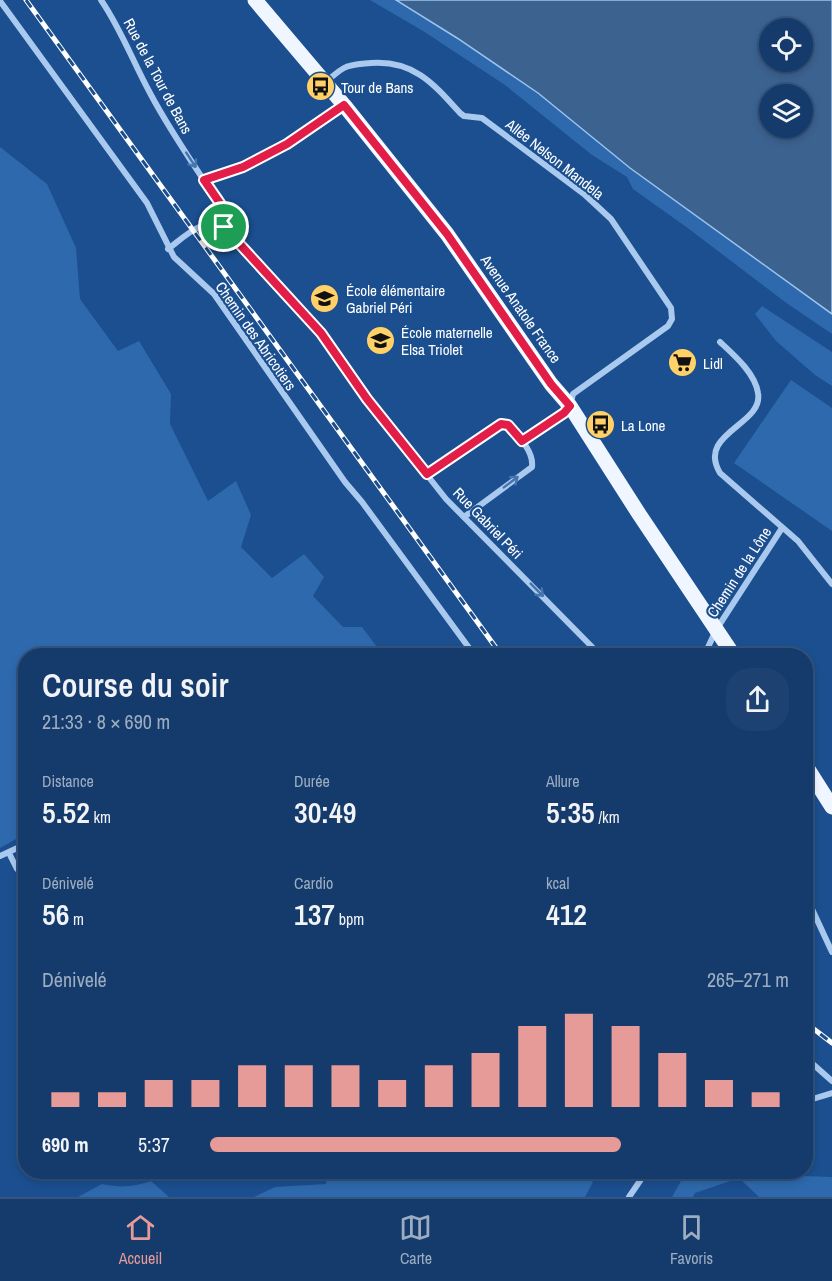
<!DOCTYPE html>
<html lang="fr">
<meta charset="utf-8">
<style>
:root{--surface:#143b6b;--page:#1d4271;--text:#f1f3f6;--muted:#9dadc1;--line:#33557e;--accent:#e69b98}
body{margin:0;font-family:"Archivo Narrow",sans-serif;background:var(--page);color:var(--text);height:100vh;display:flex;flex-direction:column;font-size:22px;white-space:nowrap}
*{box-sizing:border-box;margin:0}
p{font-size:20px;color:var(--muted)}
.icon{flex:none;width:33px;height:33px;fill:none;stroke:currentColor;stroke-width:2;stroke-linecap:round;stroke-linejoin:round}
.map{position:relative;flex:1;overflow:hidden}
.panel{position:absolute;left:18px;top:648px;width:795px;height:531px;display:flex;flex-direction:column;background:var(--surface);border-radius:24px;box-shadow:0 3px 9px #0003,0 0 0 2px var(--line)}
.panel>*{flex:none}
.controls{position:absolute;left:759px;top:18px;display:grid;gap:12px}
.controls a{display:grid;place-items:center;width:54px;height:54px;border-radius:50%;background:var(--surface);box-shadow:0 3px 9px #0003,0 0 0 2px var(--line);font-size:30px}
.pin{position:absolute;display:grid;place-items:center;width:51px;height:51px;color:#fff;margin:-26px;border:3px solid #fff;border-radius:50%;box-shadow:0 2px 6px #0007}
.round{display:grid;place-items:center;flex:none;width:63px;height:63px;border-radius:24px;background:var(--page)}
.headline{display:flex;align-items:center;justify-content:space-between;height:102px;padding:0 24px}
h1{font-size:33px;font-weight:600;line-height:45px}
.figures{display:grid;grid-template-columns:repeat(3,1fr);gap:9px;height:102px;padding:6px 24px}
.figures div{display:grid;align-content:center}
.figures b{font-size:30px;font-weight:600}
.figures small{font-size:16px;font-weight:400}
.figures p{font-size:16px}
.chart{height:168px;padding:12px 24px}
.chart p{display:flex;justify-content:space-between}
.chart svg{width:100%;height:108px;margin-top:6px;stroke:var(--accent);stroke-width:6}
ul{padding:0 24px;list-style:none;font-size:20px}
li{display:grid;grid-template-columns:96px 72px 1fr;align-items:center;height:45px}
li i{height:15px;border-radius:8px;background:var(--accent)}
.tab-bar{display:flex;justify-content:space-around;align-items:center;height:84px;border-top:2px solid var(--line);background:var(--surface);font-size:16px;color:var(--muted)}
.tab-bar a{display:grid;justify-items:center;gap:3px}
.tab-bar .selected{color:var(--accent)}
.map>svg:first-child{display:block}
.green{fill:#2e69ad}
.water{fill:#3c6290;stroke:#9cc4f0;stroke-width:1.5;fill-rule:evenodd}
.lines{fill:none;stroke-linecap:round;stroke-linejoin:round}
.street{stroke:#a9c9ee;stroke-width:6}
.primary{stroke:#f0f6ff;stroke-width:15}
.rail-casing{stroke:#fff;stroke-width:5}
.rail{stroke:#1b4f8f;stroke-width:3;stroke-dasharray:9;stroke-linecap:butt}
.oneway{stroke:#4674ac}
.route-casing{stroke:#fff;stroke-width:12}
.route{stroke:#e11d48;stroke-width:8}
.labels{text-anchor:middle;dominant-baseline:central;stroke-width:4.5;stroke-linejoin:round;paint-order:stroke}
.street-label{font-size:15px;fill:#fff;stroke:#1b4f8f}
.poi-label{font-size:15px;fill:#fff;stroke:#1b4f8f;text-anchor:start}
</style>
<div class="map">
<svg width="832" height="1197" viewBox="0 0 832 1197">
<rect width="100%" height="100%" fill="#1b4f8f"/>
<g class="green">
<polygon points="370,0 396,0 457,38 538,93 630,168 832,314 832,334 785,302 689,229 633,189 627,177 592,155 505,85 423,31"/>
<polygon points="0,147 47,184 76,248 80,299 118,351 139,341 171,394 170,424 208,501 236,481 251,515 241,547 272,578 304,554 324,577 313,596 343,627 362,627 383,655 26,656 25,834 0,848"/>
<polygon points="762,306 832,352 832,386 815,375 776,341 755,314"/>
<polygon points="791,380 832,408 832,531 734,463"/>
<polygon points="327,1172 582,1172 581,1176 593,1182 585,1197 254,1197 275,1187 326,1184"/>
<polygon points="686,1172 792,1172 802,1176 832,1177 832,1197 759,1197 739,1178 695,1193 693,1197 672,1197"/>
<path d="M151,1181L169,1197H78L102,1184C119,1188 135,1187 151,1181Z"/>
</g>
<path class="water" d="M396,0H832V314L630,168L538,93L457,38ZM802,28V62H770V28ZM802,94V128H770V94Z"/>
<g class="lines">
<g class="street">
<path d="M101,0C121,29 133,62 150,93C171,133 198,171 223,209L225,214L224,227"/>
<polyline points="0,1 147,203 174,257 214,294 345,482 362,502 475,656"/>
<path d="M325,82C331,78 337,72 344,68C351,64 363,64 371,63C414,60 434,84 460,113L464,116L482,118L584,194L611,219L671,308L672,319L668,326L573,394L570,406L564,413L522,441"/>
<polyline points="204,180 243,167 287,144 343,106"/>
<path d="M168,249C183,238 205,215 224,227L269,274L321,333L367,399L446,499L601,656"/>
<path d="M720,342C734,355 755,373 758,393C764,425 696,433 720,473L798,541L832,584"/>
<path d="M427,474L501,424L508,425C518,436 534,451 532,467L464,517"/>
<polyline points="704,656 716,630 782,528"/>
<polyline points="9,853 17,869"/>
<polyline points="0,856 26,844"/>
<polyline points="806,896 832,952"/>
<polyline points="806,1058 832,1081"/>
<polyline points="806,1101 832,1093"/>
<polyline points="629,1197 646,1172"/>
</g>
<g class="primary">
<polyline points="255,0 344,105 447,234 551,384 570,406 639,514 734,656"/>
<polyline points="806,766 832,807"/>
</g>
<defs>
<g id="rail">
<polyline points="26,0 502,656"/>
<polyline points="806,1023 832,1043"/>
</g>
</defs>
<use href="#rail" class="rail-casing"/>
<use href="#rail" class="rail"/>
</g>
<defs><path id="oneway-shaft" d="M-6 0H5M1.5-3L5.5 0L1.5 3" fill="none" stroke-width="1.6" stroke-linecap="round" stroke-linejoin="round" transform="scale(1.5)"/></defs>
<g class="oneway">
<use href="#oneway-shaft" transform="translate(191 160) rotate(57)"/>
<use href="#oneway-shaft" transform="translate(511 482) rotate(-37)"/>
<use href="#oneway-shaft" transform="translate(537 590) rotate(45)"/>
</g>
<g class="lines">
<defs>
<polygon id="route" points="344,105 447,234 551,384 570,406 564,413 522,441 508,425 501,424 427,474 367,399 321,333 224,227 225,214 224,209 204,180 243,167 287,144"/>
</defs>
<use href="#route" class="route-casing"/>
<use href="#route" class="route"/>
</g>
<defs>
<symbol id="bus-disc" viewBox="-11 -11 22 22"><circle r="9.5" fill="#ffd166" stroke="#1b4f8f"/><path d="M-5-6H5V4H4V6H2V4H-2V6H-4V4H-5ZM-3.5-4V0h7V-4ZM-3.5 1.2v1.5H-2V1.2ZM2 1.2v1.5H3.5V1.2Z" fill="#111"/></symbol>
<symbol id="school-disc" viewBox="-11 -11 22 22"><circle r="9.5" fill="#ffd166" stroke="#1b4f8f"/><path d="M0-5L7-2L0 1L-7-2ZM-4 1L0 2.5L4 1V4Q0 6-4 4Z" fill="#111"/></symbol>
<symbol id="supermarket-disc" viewBox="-11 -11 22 22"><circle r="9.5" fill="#ffd166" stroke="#1b4f8f"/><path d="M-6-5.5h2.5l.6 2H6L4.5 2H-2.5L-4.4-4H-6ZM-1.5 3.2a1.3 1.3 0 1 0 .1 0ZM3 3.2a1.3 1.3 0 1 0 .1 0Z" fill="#111"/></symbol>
</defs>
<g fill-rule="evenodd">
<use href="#bus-disc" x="304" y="70" width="33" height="33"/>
<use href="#school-disc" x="308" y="282" width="33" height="33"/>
<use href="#school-disc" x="364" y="324" width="33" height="33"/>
<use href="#supermarket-disc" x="666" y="346" width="33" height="33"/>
<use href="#bus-disc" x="584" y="408" width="33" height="33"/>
</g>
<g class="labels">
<g class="street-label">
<text transform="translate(158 76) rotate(62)">Rue de la Tour de Bans</text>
<text transform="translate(555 159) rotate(38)">Allée Nelson Mandela</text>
<text transform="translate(521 309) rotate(55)">Avenue Anatole France</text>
<text transform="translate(256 336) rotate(55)">Chemin des Abricotiers</text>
<text transform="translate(488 523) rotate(46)">Rue Gabriel Péri</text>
<text transform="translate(739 572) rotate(-57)">Chemin de la Lône</text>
</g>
<g class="poi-label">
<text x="341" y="87">Tour de Bans</text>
<text x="346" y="290">École élémentaire<tspan x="346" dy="17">Gabriel Péri</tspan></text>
<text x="401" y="332">École maternelle<tspan x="401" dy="17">Elsa Triolet</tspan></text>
<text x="703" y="363">Lidl</text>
<text x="621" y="425">La Lone</text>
</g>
</g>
</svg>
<div class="controls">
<a><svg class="icon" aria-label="locate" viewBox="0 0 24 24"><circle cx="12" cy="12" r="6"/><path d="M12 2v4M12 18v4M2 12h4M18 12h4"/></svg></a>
<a><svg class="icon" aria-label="layers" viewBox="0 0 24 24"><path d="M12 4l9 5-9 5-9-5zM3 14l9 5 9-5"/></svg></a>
</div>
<div class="pin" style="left:224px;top:227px;background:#1e9e55"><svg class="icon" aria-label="arrive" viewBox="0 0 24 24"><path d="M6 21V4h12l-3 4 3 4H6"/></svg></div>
<section class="panel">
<div class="headline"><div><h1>Course du soir</h1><p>21:33 · 8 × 690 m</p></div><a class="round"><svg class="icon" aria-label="share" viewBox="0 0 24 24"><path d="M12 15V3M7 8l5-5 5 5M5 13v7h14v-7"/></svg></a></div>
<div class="figures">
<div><p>Distance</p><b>5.52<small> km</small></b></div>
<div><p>Durée</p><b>30:49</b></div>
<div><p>Allure</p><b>5:35<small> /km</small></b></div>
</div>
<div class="figures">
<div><p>Dénivelé</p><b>56<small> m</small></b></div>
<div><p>Cardio</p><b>137<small> bpm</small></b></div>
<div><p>kcal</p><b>412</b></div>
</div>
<div class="chart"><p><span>Dénivelé</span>265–271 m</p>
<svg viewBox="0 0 160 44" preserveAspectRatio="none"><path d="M5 44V38M15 44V38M25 44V33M35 44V33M45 44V27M55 44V27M65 44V27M75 44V33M85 44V27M95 44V22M105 44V11M115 44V6M125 44V11M135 44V22M145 44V33M155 44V38"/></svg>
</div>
<ul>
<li><b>690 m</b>5:37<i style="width:71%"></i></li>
</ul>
</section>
</div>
<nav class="tab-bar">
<a class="selected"><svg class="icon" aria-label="home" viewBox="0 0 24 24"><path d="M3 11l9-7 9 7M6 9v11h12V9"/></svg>Accueil</a>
<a><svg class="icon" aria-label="map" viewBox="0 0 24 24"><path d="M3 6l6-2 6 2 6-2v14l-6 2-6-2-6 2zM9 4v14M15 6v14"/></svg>Carte</a>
<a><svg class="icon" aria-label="saved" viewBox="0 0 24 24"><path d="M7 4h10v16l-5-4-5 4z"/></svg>Favoris</a>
</nav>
